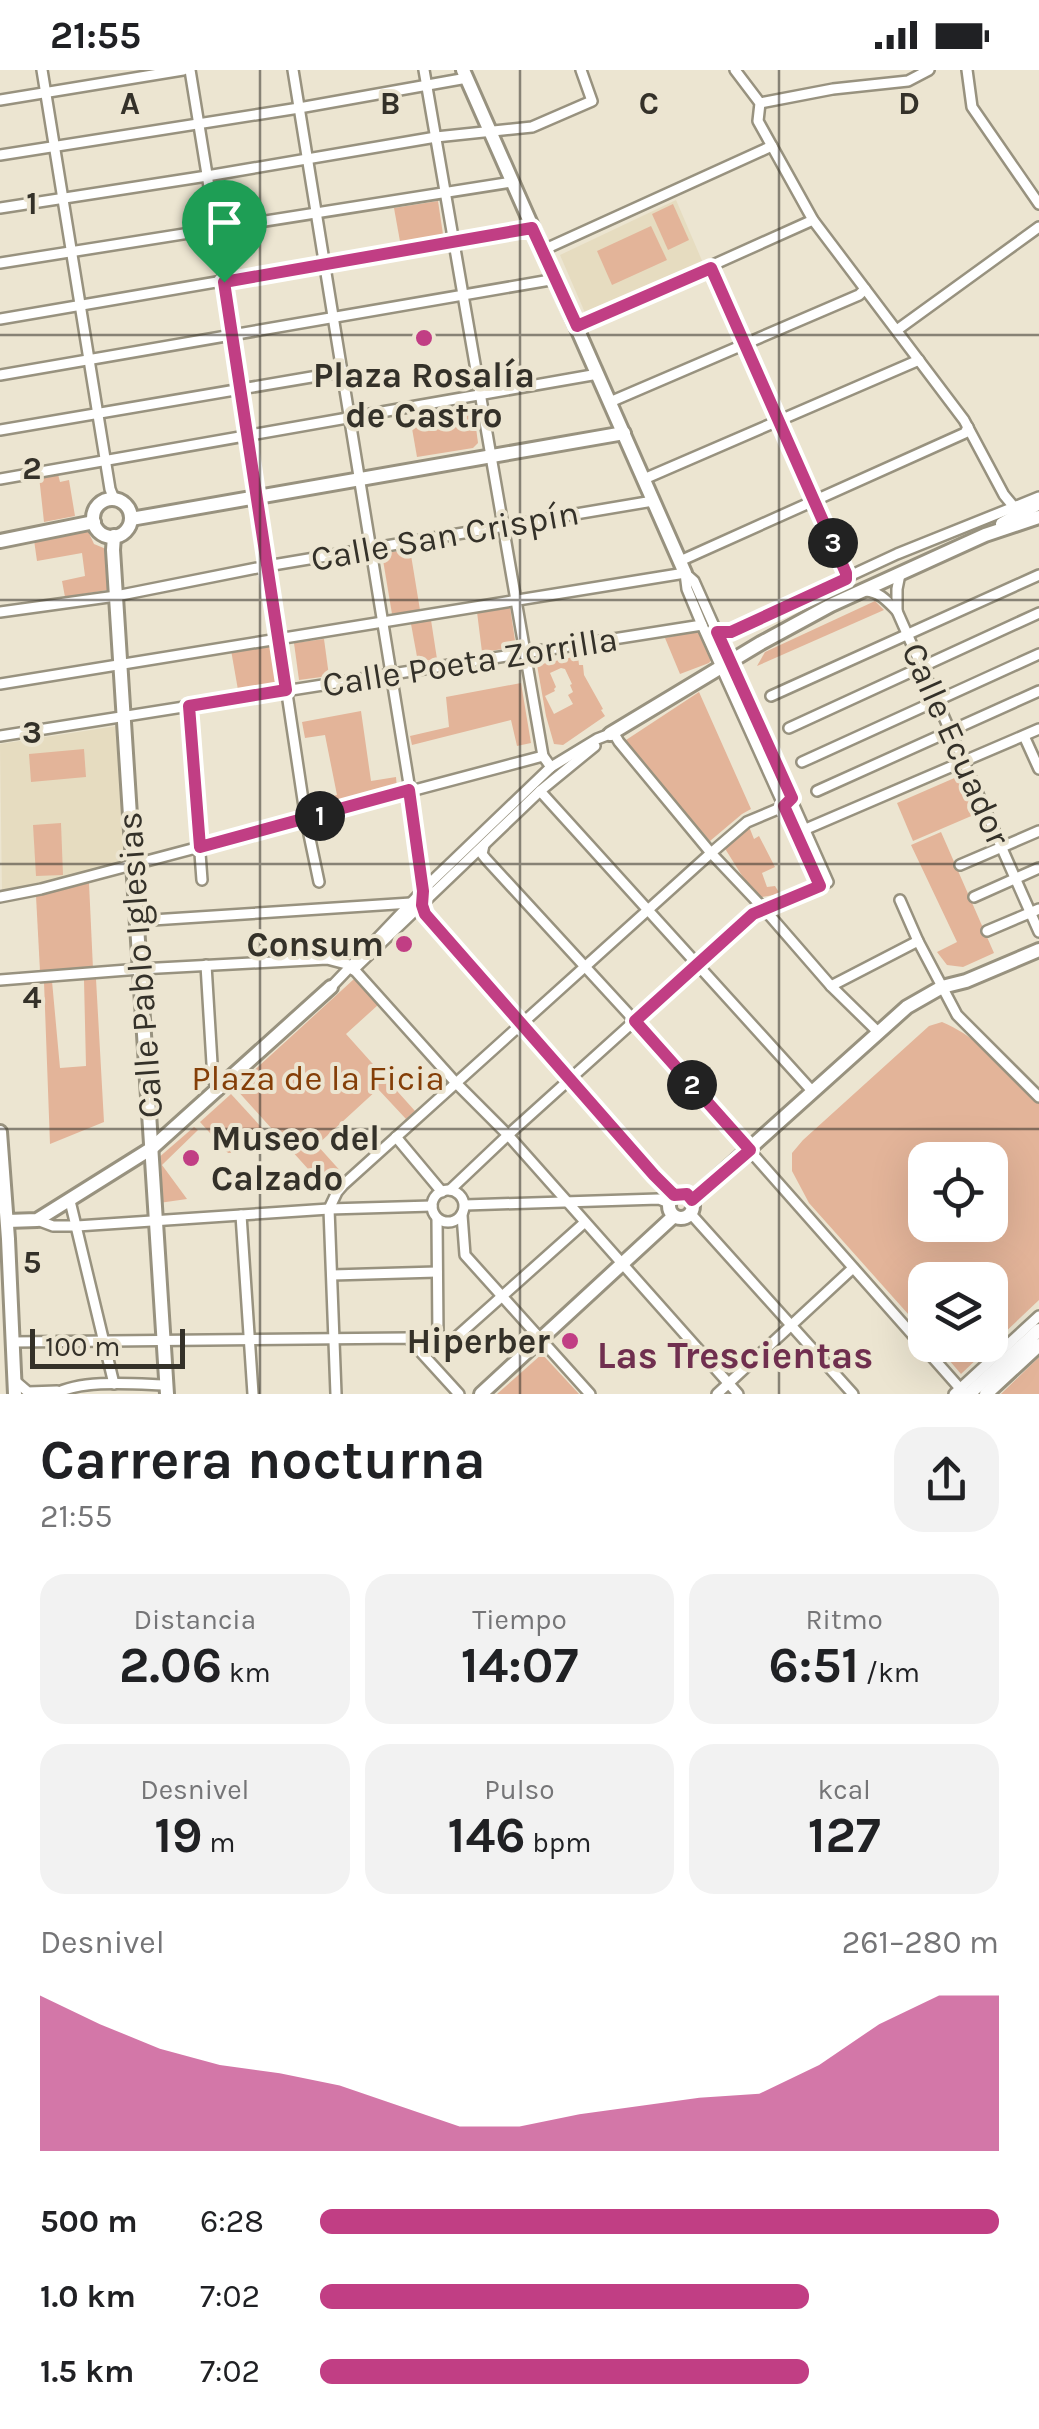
<!DOCTYPE html>
<html lang="es">
<meta charset="utf-8">
<style>
:root{--surface:#fff;--page:#f2f2f2;--text:#202124;--muted:#757577;--accent:#c13e84}
body{margin:0;font-family:Karla,sans-serif;background:var(--page);color:var(--text);height:100vh;display:flex;flex-direction:column;font-size:38px;white-space:nowrap}
*{box-sizing:border-box;margin:0}
p{font-size:32px;color:var(--muted)}
.icon{flex:none;width:55px;height:55px;fill:none;stroke:currentColor;stroke-width:2;stroke-linecap:round;stroke-linejoin:round}
.map{position:relative;height:1324px;overflow:hidden}
.panel{display:flex;flex-direction:column;background:var(--surface);flex:1}
.panel>*{flex:none}
.buttons{position:absolute;left:908px;top:1072px;display:grid;gap:20px}
.buttons a{display:grid;place-items:center;width:100px;height:100px;border-radius:20px;background:var(--surface);box-shadow:0 10px 40px #0002;font-size:50px}
.scale{position:absolute;left:30px;bottom:25px;width:155px;box-sizing:border-box;padding-left:10px;border:5px solid #343129;border-top:0;font-size:28px;line-height:35px;white-space:nowrap;color:#343129;-webkit-text-stroke:8px #ece5d1;paint-order:stroke}
.pin{position:absolute;display:grid;place-items:center;width:85px;height:85px;color:#fff;margin:-102px -42px;border-radius:50% 50% 50% 0;rotate:-45deg;box-shadow:0 0 10px #0007}
.pin .icon{rotate:45deg}
.km{position:absolute;width:50px;height:50px;margin:-25px;border-radius:50%;background:#222;color:#fff;font-size:28px;line-height:50px;text-align:center}
.round{display:grid;place-items:center;flex:none;width:105px;height:105px;border-radius:30px;background:var(--page)}
.overview{display:flex;align-items:center;justify-content:space-between;height:170px;padding:0 40px}
h1{font-size:55px;font-weight:700;line-height:75px}
.figures{display:grid;grid-template-columns:repeat(3,1fr);gap:15px;height:170px;padding:10px 40px}
.figures div{display:grid;align-content:center;border-radius:25px;background:var(--page);text-align:center}
.figures b{font-size:50px;font-weight:700}
.figures small{font-size:28px;font-weight:400}
.figures p{font-size:28px}
.chart{height:280px;padding:20px 40px}
.chart p{display:flex;justify-content:space-between}
.chart svg{width:100%;height:180px;margin-top:10px;fill:var(--accent);opacity:.7}
ul{padding:0 40px;list-style:none;font-size:32px}
li{display:grid;grid-template-columns:160px 120px 1fr;align-items:center;height:75px}
li i{height:25px;border-radius:12px;background:var(--accent)}
.status{display:flex;justify-content:space-between;align-items:center;height:70px;padding:0 50px;background:var(--surface);direction:ltr}
.status svg{height:28px;fill:currentColor}
.map>svg:first-child{display:block}
.built{fill:#e6dcc0}
.green{fill:#e3b499;fill-rule:evenodd}
.lines{fill:none;stroke-linecap:round;stroke-linejoin:round}
.street-casing{stroke:#98927f;stroke-width:14}
.secondary-casing{stroke:#98927f;stroke-width:18}
.street{stroke:#fff;stroke-width:9}
.secondary{stroke:#fff;stroke-width:12}
.route-casing{stroke:#fff;stroke-width:20}
.route{stroke:#c13e84;stroke-width:12}
.grid{fill:none;stroke:#343129;stroke-width:2.5;stroke-opacity:0.55}
.poi-dot{fill:#c13e84;stroke:#ece5d1;stroke-width:4}
.labels{text-anchor:middle;dominant-baseline:central;stroke-width:8;stroke-linejoin:round;paint-order:stroke}
.poi-label{font-size:35px;font-weight:bold;fill:#343129;stroke:#ece5d1;text-anchor:end}
.street-label{font-size:35px;fill:#343129;stroke:#ece5d1}
.park-label{font-size:35px;fill:#843e07;stroke:#ece5d1}
.neighbourhood-label{font-size:38px;font-weight:bold;fill:#702f4f;stroke:#ece5d1}
.grid-label{font-size:32px;text-anchor:middle;font-weight:bold;fill:#343129;stroke:#ece5d1;stroke-width:8;stroke-linejoin:round;paint-order:stroke}
</style>
<div class="status"><b>21:55</b><svg viewBox="0 0 49 12"><path d="M0 12V9h3v3zM5 12V6h3v6zM10 12V3h3v9zM15 12V0h3v12zM26 1h20v11H26zM47 4h2v5h-2z"/></svg></div>
<div class="map">
<svg width="1039" height="1324" viewBox="0 0 1039 1324">
<rect width="100%" height="100%" fill="#ece5d1"/>
<g class="built">
<polygon points="676,130 703,193 586,245 560,185"/>
<polygon points="117,656 124,791 2,823 0,674"/>
</g>
<g class="green">
<polygon points="438,131 444,171 401,177 394,138"/>
<polygon points="673,134 689,170 668,180 652,144"/>
<polygon points="651,156 667,190 612,215 597,181"/>
<polygon points="473,335 478,373 473,378 417,387 410,347"/>
<polygon points="58,404 60,412 69,410 75,446 44,452 39,406"/>
<polygon points="88,461 94,474 106,479 109,518 107,520 65,527 62,511 85,506 82,483 37,491 34,470"/>
<polygon points="410,479 420,540 392,544 382,484"/>
<polygon points="875,531 884,540 757,596 765,582"/>
<polygon points="510,537 516,577 482,582 477,542"/>
<polygon points="431,550 437,589 418,592 411,554"/>
<polygon points="701,560 712,589 709,593 680,604 665,568"/>
<polygon points="324,569 329,606 299,610 294,573"/>
<polygon points="270,574 277,614 238,620 231,580"/>
<path d="M578,586L579,595H583L584,605L603,639L601,640L605,646L563,675L554,674L546,646L537,595ZM561,598L565,599L572,614L570,615L573,622L568,625L573,634L554,644L545,626L555,621L554,619L556,617L550,603Z"/>
<polygon points="521,613 531,673 517,676 511,650 412,675 410,666 449,657 446,627"/>
<polygon points="699,622 751,739 742,744 710,771 623,672"/>
<polygon points="361,641 371,711 396,707 397,719 315,737 314,730 337,725 325,665 305,668 302,652"/>
<polygon points="84,679 86,707 31,712 29,684"/>
<polygon points="959,706 976,744 913,771 897,733"/>
<polygon points="61,753 63,805 36,806 33,755"/>
<polygon points="748,754 754,769 759,766 775,797 762,803 767,817 775,816 780,824 756,828 724,777"/>
<polygon points="941,762 994,883 963,897 947,895 937,882 957,872 911,775"/>
<polygon points="89,813 93,899 40,901 36,826"/>
<polygon points="96,909 104,1052 50,1074 44,912 52,911 60,998 86,996 84,910"/>
<polygon points="354,909 378,935 346,964 415,1041 406,1049 378,1019 317,1075 344,1105 327,1120 235,1018"/>
<path d="M942,952C982,969 1010,1003 1039,1034V1230L961,1304L936,1275H990V1210H925V1263L809,1133L792,1101V1083L803,1070L929,956ZM925,1090H990V1155H925Z"/>
<polygon points="231,1024 263,1059 236,1083 228,1083 200,1052"/>
<polygon points="194,1057 198,1060 162,1095 187,1129 159,1133 157,1089"/>
<polygon points="542,1284 579,1324 497,1324"/>
<polygon points="1039,1287 1039,1324 1001,1324"/>
</g>
<g class="lines">
<defs>
<g id="street">
<polyline points="42,0 110,419 114,429"/>
<polyline points="190,0 233,264 306,750 319,812"/>
<polyline points="293,0 409,714 423,821 423,839 431,851 569,1010 675,1125"/>
<polyline points="424,0 543,686 551,697"/>
<polyline points="735,0 760,33 758,51 813,150 964,350 1004,425 1014,437 1026,441"/>
<polyline points="967,0 972,37 1039,134"/>
<polyline points="0,30 183,0"/>
<polyline points="760,33 833,19 908,11 929,0"/>
<polyline points="0,85 299,38 467,8"/>
<polyline points="0,138 207,106 436,67 532,57 592,31 581,0"/>
<polyline points="543,180 772,76"/>
<polyline points="0,193 512,112"/>
<polyline points="711,198 846,503 846,509"/>
<polyline points="0,249 532,158"/>
<polyline points="577,256 813,150"/>
<polyline points="897,260 1039,157"/>
<polyline points="0,305 556,209"/>
<polyline points="610,332 859,225 865,219"/>
<polyline points="0,360 341,302"/>
<polyline points="0,409 598,304"/>
<polyline points="644,409 919,290"/>
<polyline points="680,491 965,363 968,357"/>
<polyline points="685,503 687,519 702,555 820,816"/>
<path d="M866,521C880,522 887,531 897,541L1039,862"/>
<polyline points="897,541 897,519 900,504"/>
<polyline points="0,542 116,526 267,496 653,431"/>
<polyline points="717,562 731,561 897,484 1039,427"/>
<polyline points="0,614 685,503"/>
<polyline points="771,626 1039,505"/>
<polyline points="189,636 202,810"/>
<polyline points="789,658 1039,543"/>
<polyline points="613,662 619,672 711,783 765,840 831,916 878,962"/>
<polyline points="0,666 702,555"/>
<polyline points="1024,666 1039,699"/>
<polyline points="802,692 1039,584"/>
<polyline points="540,721 813,1022"/>
<polyline points="817,721 1039,621"/>
<polyline points="799,762 1039,659"/>
<polyline points="484,775 482,784 486,789 635,951 965,1324"/>
<polyline points="960,795 1039,761"/>
<polyline points="0,827 41,819 543,686"/>
<polyline points="974,827 1039,798"/>
<polyline points="900,830 918,871 957,945 1039,1027"/>
<polyline points="137,851 411,833"/>
<polyline points="987,861 1039,839"/>
<polyline points="206,895 213,1010 219,1020"/>
<polyline points="353,900 540,721 595,676"/>
<polyline points="0,910 140,899 327,889 350,895 456,1013 508,1065 738,1324"/>
<polyline points="831,916 918,871"/>
<polyline points="331,917 430,813 551,697 597,669 610,664"/>
<polyline points="396,1067 442,1122"/>
<circle cx="448" cy="1136" r="16"/>
<polyline points="450,1120 508,1065 753,844 828,812 694,511 685,503"/>
<polyline points="70,1131 114,1314"/>
<polyline points="465,1135 659,1129 669,1133"/>
<polyline points="691,1144 853,1324"/>
<polyline points="241,1145 253,1324"/>
<polyline points="462,1145 465,1185 590,1324"/>
<polyline points="437,1148 438,1267"/>
<polyline points="37,1150 53,1156 77,1156 329,1139 432,1136"/>
<polyline points="332,1205 437,1202"/>
<polyline points="438,1267 445,1271 453,1270 584,1153"/>
<polyline points="13,1272 408,1268 459,1324"/>
<polyline points="14,1310 28,1322 57,1321"/>
<path d="M55,1324C82,1309 135,1314 166,1315"/>
<polyline points="336,1324 329,1139 337,1122 343,1115 711,783 747,752 785,736 792,728"/>
<polyline points="717,1324 853,1198"/>
<polyline points="954,1324 1039,1246"/>
</g>
<g id="secondary">
<polyline points="463,0 685,503"/>
<circle cx="112" cy="448" r="19"/>
<polyline points="131,449 624,363"/>
<polyline points="1002,454 1039,433"/>
<polyline points="114,466 113,480 167,1324"/>
<polyline points="0,471 94,452"/>
<polyline points="610,664 761,573 831,535 985,465 1039,447"/>
<polyline points="0,1062 8,1169 15,1324"/>
<circle cx="681" cy="1136" r="12"/>
<polyline points="692,1130 907,937 942,917 966,911 1039,880"/>
<polyline points="7,1151 37,1150 152,1078 331,917"/>
<polyline points="481,1324 674,1146"/>
<polyline points="969,1324 1039,1260"/>
<polyline points="986,1324 1039,1275"/>
</g>
</defs>
<use href="#street" class="street-casing"/>
<use href="#secondary" class="secondary-casing"/>
<use href="#street" class="street"/>
<use href="#secondary" class="secondary"/>
</g>
<g class="lines">
<defs>
<polygon id="route" points="532,158 577,256 711,198 846,503 846,509 731,562 717,562 792,728 784,736 820,816 753,844 635,951 750,1080 692,1130 687,1124 674,1125 654,1105 425,844 422,835 423,821 409,720 200,777 189,636 286,620 224,212"/>
</defs>
<use href="#route" class="route-casing"/>
<use href="#route" class="route"/>
</g>
<path class="grid" d="M260,0V1324M520,0V1324M779,0V1324M0,265H1039M0,530H1039M0,794H1039M0,1059H1039"/>
<g class="poi-dot">
<circle cx="424" cy="268" r="10"/>
<circle cx="404" cy="874" r="10"/>
<circle cx="191" cy="1088" r="10"/>
<circle cx="570" cy="1271" r="10"/>
</g>
<g class="labels">
<g class="poi-label">
<text x="424" y="305" text-anchor="middle">Plaza Rosalía<tspan x="424" dy="40">de Castro</tspan></text>
<text x="384" y="874">Consum</text>
<text x="211" y="1068" text-anchor="start">Museo del<tspan x="211" dy="40">Calzado</tspan></text>
<text x="550" y="1271">Hiperber</text>
</g>
<g class="street-label">
<text transform="translate(445 466) rotate(-10)">Calle San Crispín</text>
<text transform="translate(470 592) rotate(-9)">Calle Poeta Zorrilla</text>
<text transform="translate(956 674) rotate(66)">Calle Ecuador</text>
<text transform="translate(140 895) rotate(-94)">Calle Pablo Iglesias</text>
</g>
<g class="park-label">
<text x="318" y="1008">Plaza de la Ficia</text>
</g>
<g class="neighbourhood-label">
<text x="735" y="1285">Las Trescientas</text>
</g>
</g>
<g class="grid-label">
<text x="130" y="44">A</text>
<text x="390" y="44">B</text>
<text x="649" y="44">C</text>
<text x="909" y="44">D</text>
<text x="32" y="144">1</text>
<text x="32" y="409">2</text>
<text x="32" y="673">3</text>
<text x="32" y="938">4</text>
<text x="32" y="1203">5</text>
</g>
</svg>
<div class="buttons">
<a><svg class="icon" aria-label="locate" viewBox="0 0 24 24"><circle cx="12" cy="12" r="6"/><path d="M12 2v4M12 18v4M2 12h4M18 12h4"/></svg></a>
<a><svg class="icon" aria-label="layers" viewBox="0 0 24 24"><path d="M12 4l9 5-9 5-9-5zM3 14l9 5 9-5"/></svg></a>
</div>
<div class="scale">100 m</div>
<div class="pin" style="left:224px;top:212px;background:#1e9e55"><svg class="icon" aria-label="arrive" viewBox="0 0 24 24"><path d="M6 21V4h12l-3 4 3 4H6"/></svg></div>
<b class="km" style="left:320px;top:746px">1</b>
<b class="km" style="left:692px;top:1015px">2</b>
<b class="km" style="left:833px;top:473px">3</b>
</div>
<section class="panel">
<div class="overview"><div><h1>Carrera nocturna</h1><p>21:55</p></div><a class="round"><svg class="icon" aria-label="share" viewBox="0 0 24 24"><path d="M12 15V3M7 8l5-5 5 5M5 13v7h14v-7"/></svg></a></div>
<div class="figures">
<div><p>Distancia</p><b>2.06<small> km</small></b></div>
<div><p>Tiempo</p><b>14:07</b></div>
<div><p>Ritmo</p><b>6:51<small> /km</small></b></div>
</div>
<div class="figures">
<div><p>Desnivel</p><b>19<small> m</small></b></div>
<div><p>Pulso</p><b>146<small> bpm</small></b></div>
<div><p>kcal</p><b>127</b></div>
</div>
<div class="chart"><p><span>Desnivel</span>261–280 m</p>
<svg viewBox="0 0 160 44" preserveAspectRatio="none"><path d="M0 44V6L10 13L20 19L30 23L40 25L50 28L60 33L70 38L80 38L90 35L100 33L110 31L120 30L130 23L140 13L150 6L160 6V44z"/></svg>
</div>
<ul>
<li><b>500 m</b>6:28<i style="width:100%"></i></li>
<li><b>1.0 km</b>7:02<i style="width:72%"></i></li>
<li><b>1.5 km</b>7:02<i style="width:72%"></i></li>
</ul>
</section>
